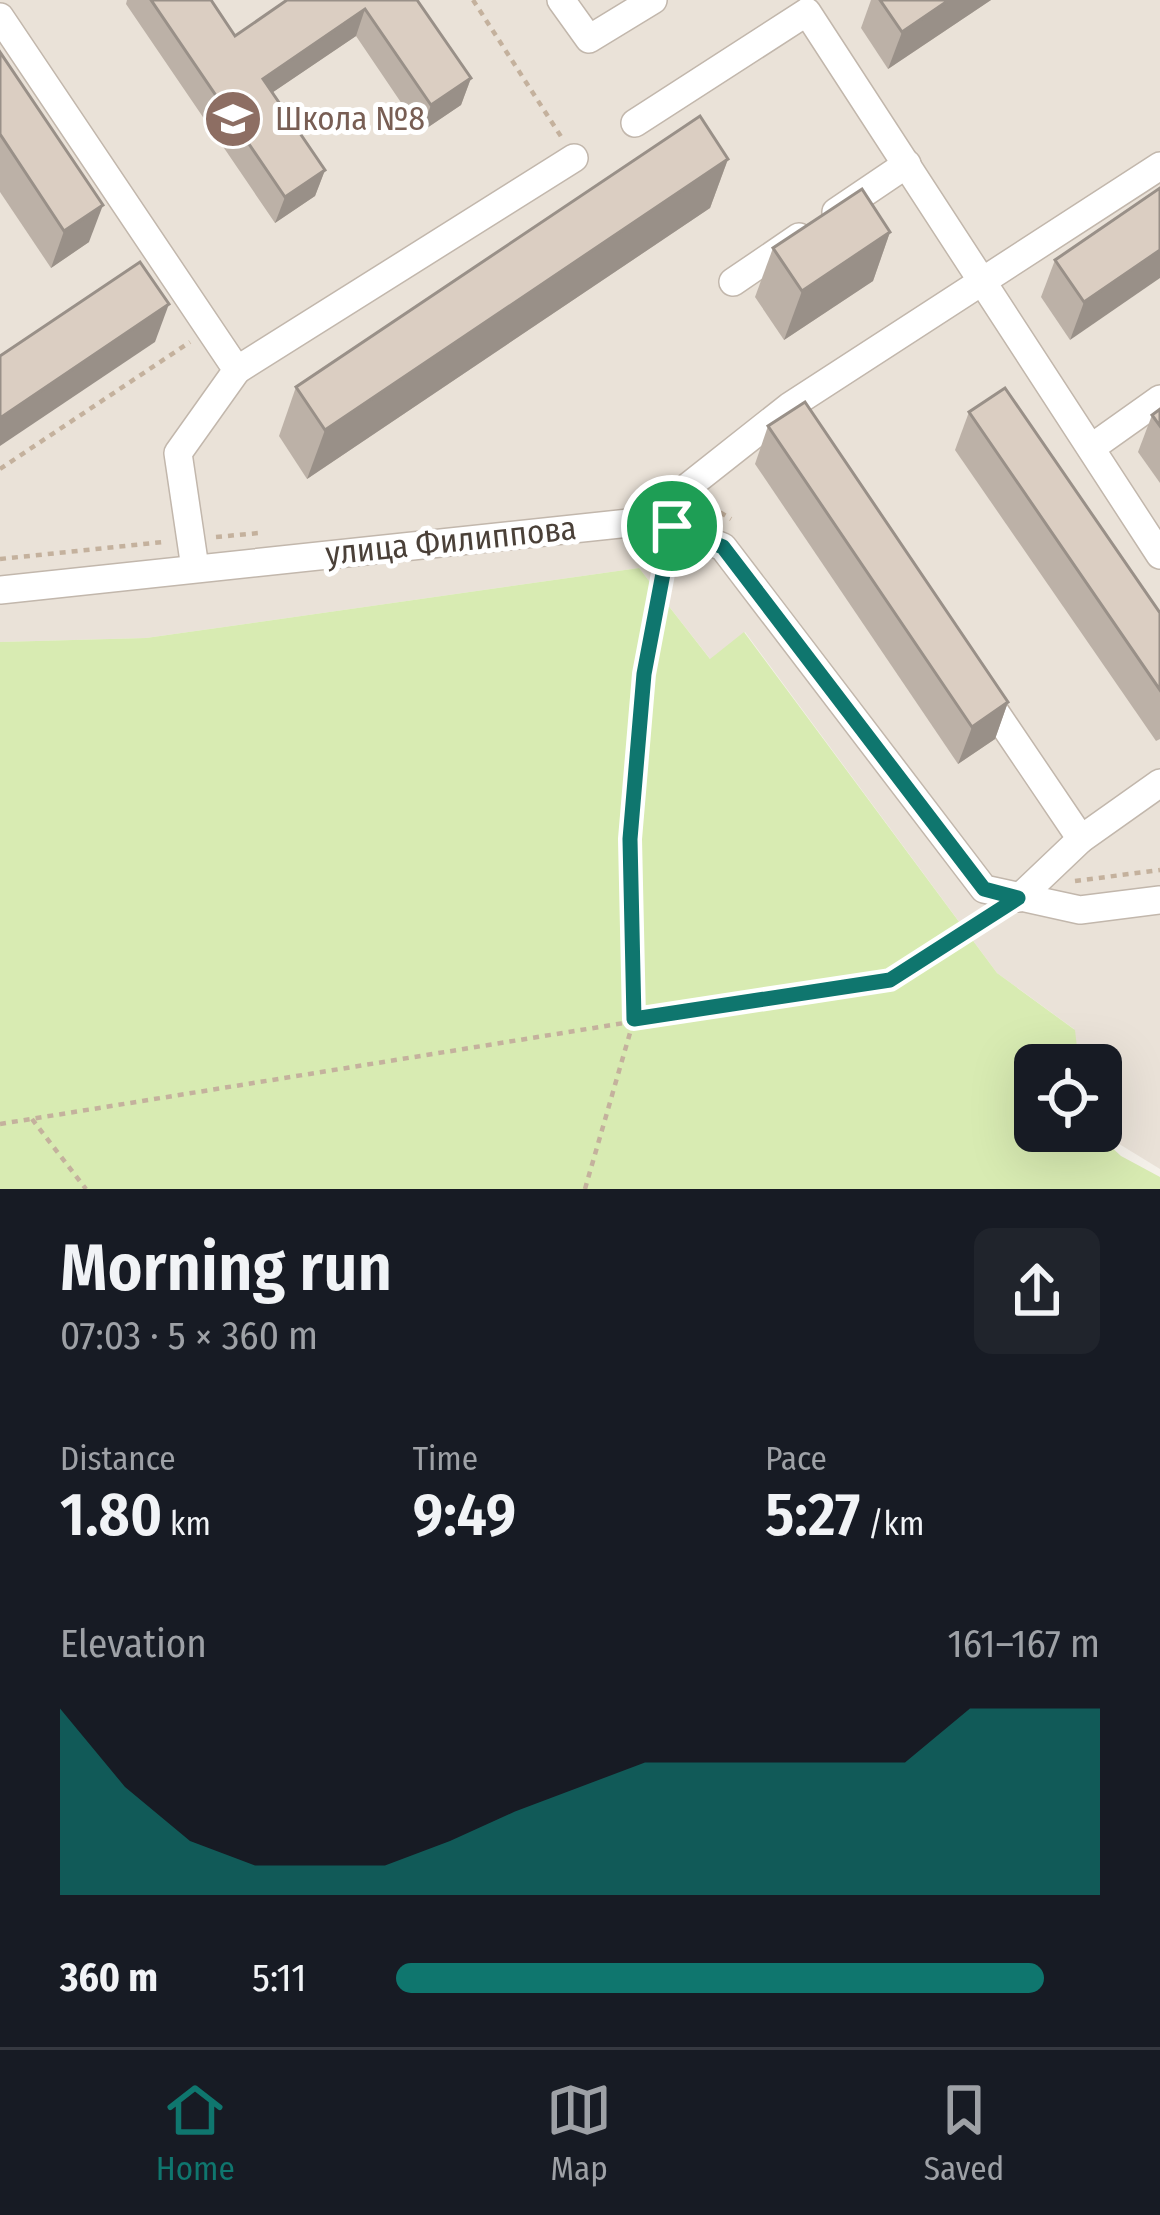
<!DOCTYPE html>
<meta charset="utf-8">
<style>
:root{--surface:#171b24;--page:#20242c;--text:#f1f3f6;--muted:#9ea1a6;--line:#363941;--accent:#0f766e}
body{margin:0;font-family:"Fira Sans Condensed",sans-serif;background:var(--page);color:var(--text);height:100vh;display:flex;flex-direction:column;font-size:45px;white-space:nowrap}
*{box-sizing:border-box;margin:0}
p{font-size:39px;color:var(--muted)}
.icon{flex:none;width:66px;height:66px;fill:none;stroke:currentColor;stroke-width:2;stroke-linecap:round;stroke-linejoin:round}
.map{position:relative;height:1189px;overflow:hidden}
.sheet{display:flex;flex-direction:column;background:var(--surface);flex:1}
.sheet>*{flex:none}
.tools{position:absolute;left:1014px;top:1044px;display:grid;gap:24px}
.tools a{display:grid;place-items:center;width:108px;height:108px;border-radius:18px;background:var(--surface);box-shadow:0 12px 48px #0002;font-size:60px}
.pin{position:absolute;display:grid;place-items:center;width:102px;height:102px;color:#fff;margin:-51px;border:6px solid #fff;border-radius:50%;box-shadow:0 3px 12px #0007}
.round{display:grid;place-items:center;flex:none;width:126px;height:126px;border-radius:18px;background:var(--page)}
.head{display:flex;align-items:center;justify-content:space-between;height:204px;padding:0 60px}
h1{font-size:66px;font-weight:600;line-height:90px}
.metrics{display:grid;grid-template-columns:repeat(3,1fr);gap:18px;height:204px;padding:12px 60px}
.metrics div{display:grid;align-content:center}
.metrics b{font-size:60px;font-weight:600}
.metrics small{font-size:33px;font-weight:400}
.metrics p{font-size:33px}
.chart{height:336px;padding:24px 60px}
.chart p{display:flex;justify-content:space-between}
.chart svg{width:100%;height:216px;margin-top:12px;fill:var(--accent);opacity:.7}
ul{padding:0 60px;list-style:none;font-size:39px}
li{display:grid;grid-template-columns:192px 144px 1fr;align-items:center;height:90px}
li i{height:30px;border-radius:15px;background:var(--accent)}
.menu{display:flex;justify-content:space-around;align-items:center;height:168px;border-top:3px solid var(--line);background:var(--surface);font-size:33px;color:var(--muted)}
.menu a{display:grid;justify-items:center;gap:6px}
.menu .active{color:var(--accent)}
.map>svg:first-child{display:block}
.residential{fill:#eae2d8}
.green{fill:#d8ebb2}
.lines{fill:none;stroke-linecap:round;stroke-linejoin:round}
.minor-casing{stroke:#c2b7ac;stroke-width:30}
.path{stroke:#c4b19d;stroke-width:4.5;stroke-dasharray:6 6;stroke-linecap:butt}
.minor{stroke:#fff;stroke-width:27}
.wall{fill:#bcb1a7}
.shaded-wall{fill:#999088}
.building{fill:#dbcec2;stroke:#999088;stroke-width:3}
.route-casing{stroke:#fff;stroke-width:24}
.route{stroke:#0f766e;stroke-width:15}
.labels{text-anchor:middle;dominant-baseline:central;stroke-width:10;stroke-linejoin:round;paint-order:stroke}
.education-label{font-size:33px;fill:#785e54;stroke:#fff;text-anchor:start}
.street-label{font-size:33px;fill:#4a4038;stroke:#fff}
</style>
<div class="map">
<svg width="1160" height="1189" viewBox="0 0 1160 1189">
<rect width="100%" height="100%" fill="#f5f1ea"/>
<polygon class="residential" points="0,0 1160,0 1160,1169 1098,1131 1101,1131 1101,1065 1079,1065 1074,1029 997,973 745,632 711,660 639,568 146,638 0,642"/>
<polygon class="green" points="639,568 710,659 744,632 997,973 1075,1030 1079,1065 1035,1065 1035,1131 1094,1131 1121,1156 1160,1177 1160,1189 0,1189 0,642 146,638"/>
<g class="lines">
<defs>
<g id="minor">
<polyline points="561,0 589,39 653,0"/>
<polyline points="0,17 237,370 178,453 195,568"/>
<polyline points="635,123 807,12 1160,555"/>
<polyline points="836,212 907,164"/>
<polyline points="733,282 799,237"/>
<polyline points="237,370 574,158"/>
<polyline points="1091,448 1160,399"/>
<polyline points="672,526 685,489 790,406 1160,166"/>
<polyline points="0,590 629,523 672,526 723,547 984,889 1080,910 1160,900"/>
<polyline points="983,694 1081,839"/>
<polyline points="1019,898 1081,839 1160,783"/>
</g>
</defs>
<use href="#minor" class="minor-casing"/>
<g class="path">
<polyline points="473,0 562,138"/>
<polyline points="0,469 190,342"/>
<polyline points="710,506 731,519"/>
<polyline points="216,537 259,533"/>
<polyline points="0,559 163,542"/>
<polyline points="1075,881 1160,870"/>
<polyline points="32,1119 86,1189"/>
<polyline points="0,1124 890,980 989,917"/>
<polyline points="585,1189 634,1019 630,839 644,674 668,550"/>
</g>
<use href="#minor" class="minor"/>
</g>
<g class="wall">
<polygon points="127,0 211,0 235,36 417,0 471,78 461,105 421,132 356,36 273,92 325,170 315,196 275,223 126,4"/>
<polygon points="871,0 991,0 888,69 861,28"/>
<polygon points="0,52 89,242 51,268 0,192"/>
<polygon points="728,159 710,208 307,479 279,436 296,387"/>
<polygon points="1160,188 1070,340 1041,297 1055,260"/>
<polygon points="890,232 873,281 784,340 755,297 773,248"/>
<polygon points="1160,409 1160,483 1138,452 1152,415"/>
<polygon points="969,412 1160,613 1160,739 1156,741 955,450"/>
<polygon points="768,426 1008,702 995,739 958,764 755,464"/>
</g>
<g class="shaded-wall">
<polygon points="949,0 991,0 888,69 902,32"/>
<polygon points="365,9 356,36 254,105 263,79"/>
<polygon points="471,78 461,105 421,132 431,105"/>
<polygon points="728,159 710,208 307,479 325,430"/>
<polygon points="325,170 315,196 275,223 285,197"/>
<polygon points="103,205 89,242 51,268 64,231"/>
<polygon points="890,232 873,281 784,340 802,291"/>
<polygon points="1160,250 1160,278 1070,340 1084,302"/>
<polygon points="169,304 155,342 0,446 0,418"/>
<polygon points="1008,702 995,739 958,764 972,727"/>
</g>
<g class="building">
<polygon points="151,0 211,0 235,36 287,0 417,0 471,78 431,105 365,9 263,79 325,170 285,197"/>
<polygon points="880,0 949,0 902,32"/>
<polygon points="0,52 103,205 64,231 0,134"/>
<polygon points="700,116 728,159 325,430 296,387"/>
<polygon points="1160,188 1160,250 1084,302 1055,260"/>
<polygon points="862,189 890,232 802,291 773,248"/>
<polygon points="140,262 169,304 0,418 0,356"/>
<polygon points="1005,388 1160,613 1160,690 969,412"/>
<polygon points="805,402 1008,702 972,727 768,426"/>
<polygon points="1160,409 1160,426 1152,415"/>
</g>
<g class="lines">
<defs>
<polygon id="route" points="672,526 723,547 984,889 1018,898 890,980 634,1019 630,839 644,674"/>
</defs>
<use href="#route" class="route-casing"/>
<use href="#route" class="route"/>
</g>
<defs>
<symbol id="school-disc" viewBox="-11 -11 22 22"><circle r="9.5" fill="#8d6e63" stroke="#fff"/><path d="M0-5L7-2L0 1L-7-2ZM-4 1L0 2.5L4 1V4Q0 6-4 4Z" fill="#fff"/></symbol>
</defs>
<g fill-rule="evenodd">
<use href="#school-disc" x="200" y="86" width="66" height="66"/>
</g>
<g class="labels">
<g class="education-label">
<text x="275" y="119">Школа №8</text>
</g>
<g class="street-label">
<text transform="translate(451 541) rotate(-6)">улица Филиппова</text>
</g>
</g>
</svg>
<div class="tools">
<a><svg class="icon" aria-label="locate" viewBox="0 0 24 24"><circle cx="12" cy="12" r="6"/><path d="M12 2v4M12 18v4M2 12h4M18 12h4"/></svg></a>
</div>
<div class="pin" style="left:672px;top:526px;background:#1e9e55"><svg class="icon" aria-label="arrive" viewBox="0 0 24 24"><path d="M6 21V4h12l-3 4 3 4H6"/></svg></div>
</div>
<section class="sheet">
<div class="head"><div><h1>Morning run</h1><p>07:03 · 5 × 360 m</p></div><a class="round"><svg class="icon" aria-label="share" viewBox="0 0 24 24"><path d="M12 15V3M7 8l5-5 5 5M5 13v7h14v-7"/></svg></a></div>
<div class="metrics">
<div><p>Distance</p><b>1.80<small> km</small></b></div>
<div><p>Time</p><b>9:49</b></div>
<div><p>Pace</p><b>5:27<small> /km</small></b></div>
</div>
<div class="chart"><p><span>Elevation</span>161–167 m</p>
<svg viewBox="0 0 160 44" preserveAspectRatio="none"><path d="M0 44V6L10 22L20 33L30 38L40 38L50 38L60 33L70 27L80 22L90 17L100 17L110 17L120 17L130 17L140 6L150 6L160 6V44z"/></svg>
</div>
<ul>
<li><b>360 m</b>5:11<i style="width:92%"></i></li>
</ul>
</section>
<nav class="menu">
<a class="active"><svg class="icon" aria-label="home" viewBox="0 0 24 24"><path d="M3 11l9-7 9 7M6 9v11h12V9"/></svg>Home</a>
<a><svg class="icon" aria-label="map" viewBox="0 0 24 24"><path d="M3 6l6-2 6 2 6-2v14l-6 2-6-2-6 2zM9 4v14M15 6v14"/></svg>Map</a>
<a><svg class="icon" aria-label="saved" viewBox="0 0 24 24"><path d="M7 4h10v16l-5-4-5 4z"/></svg>Saved</a>
</nav>
